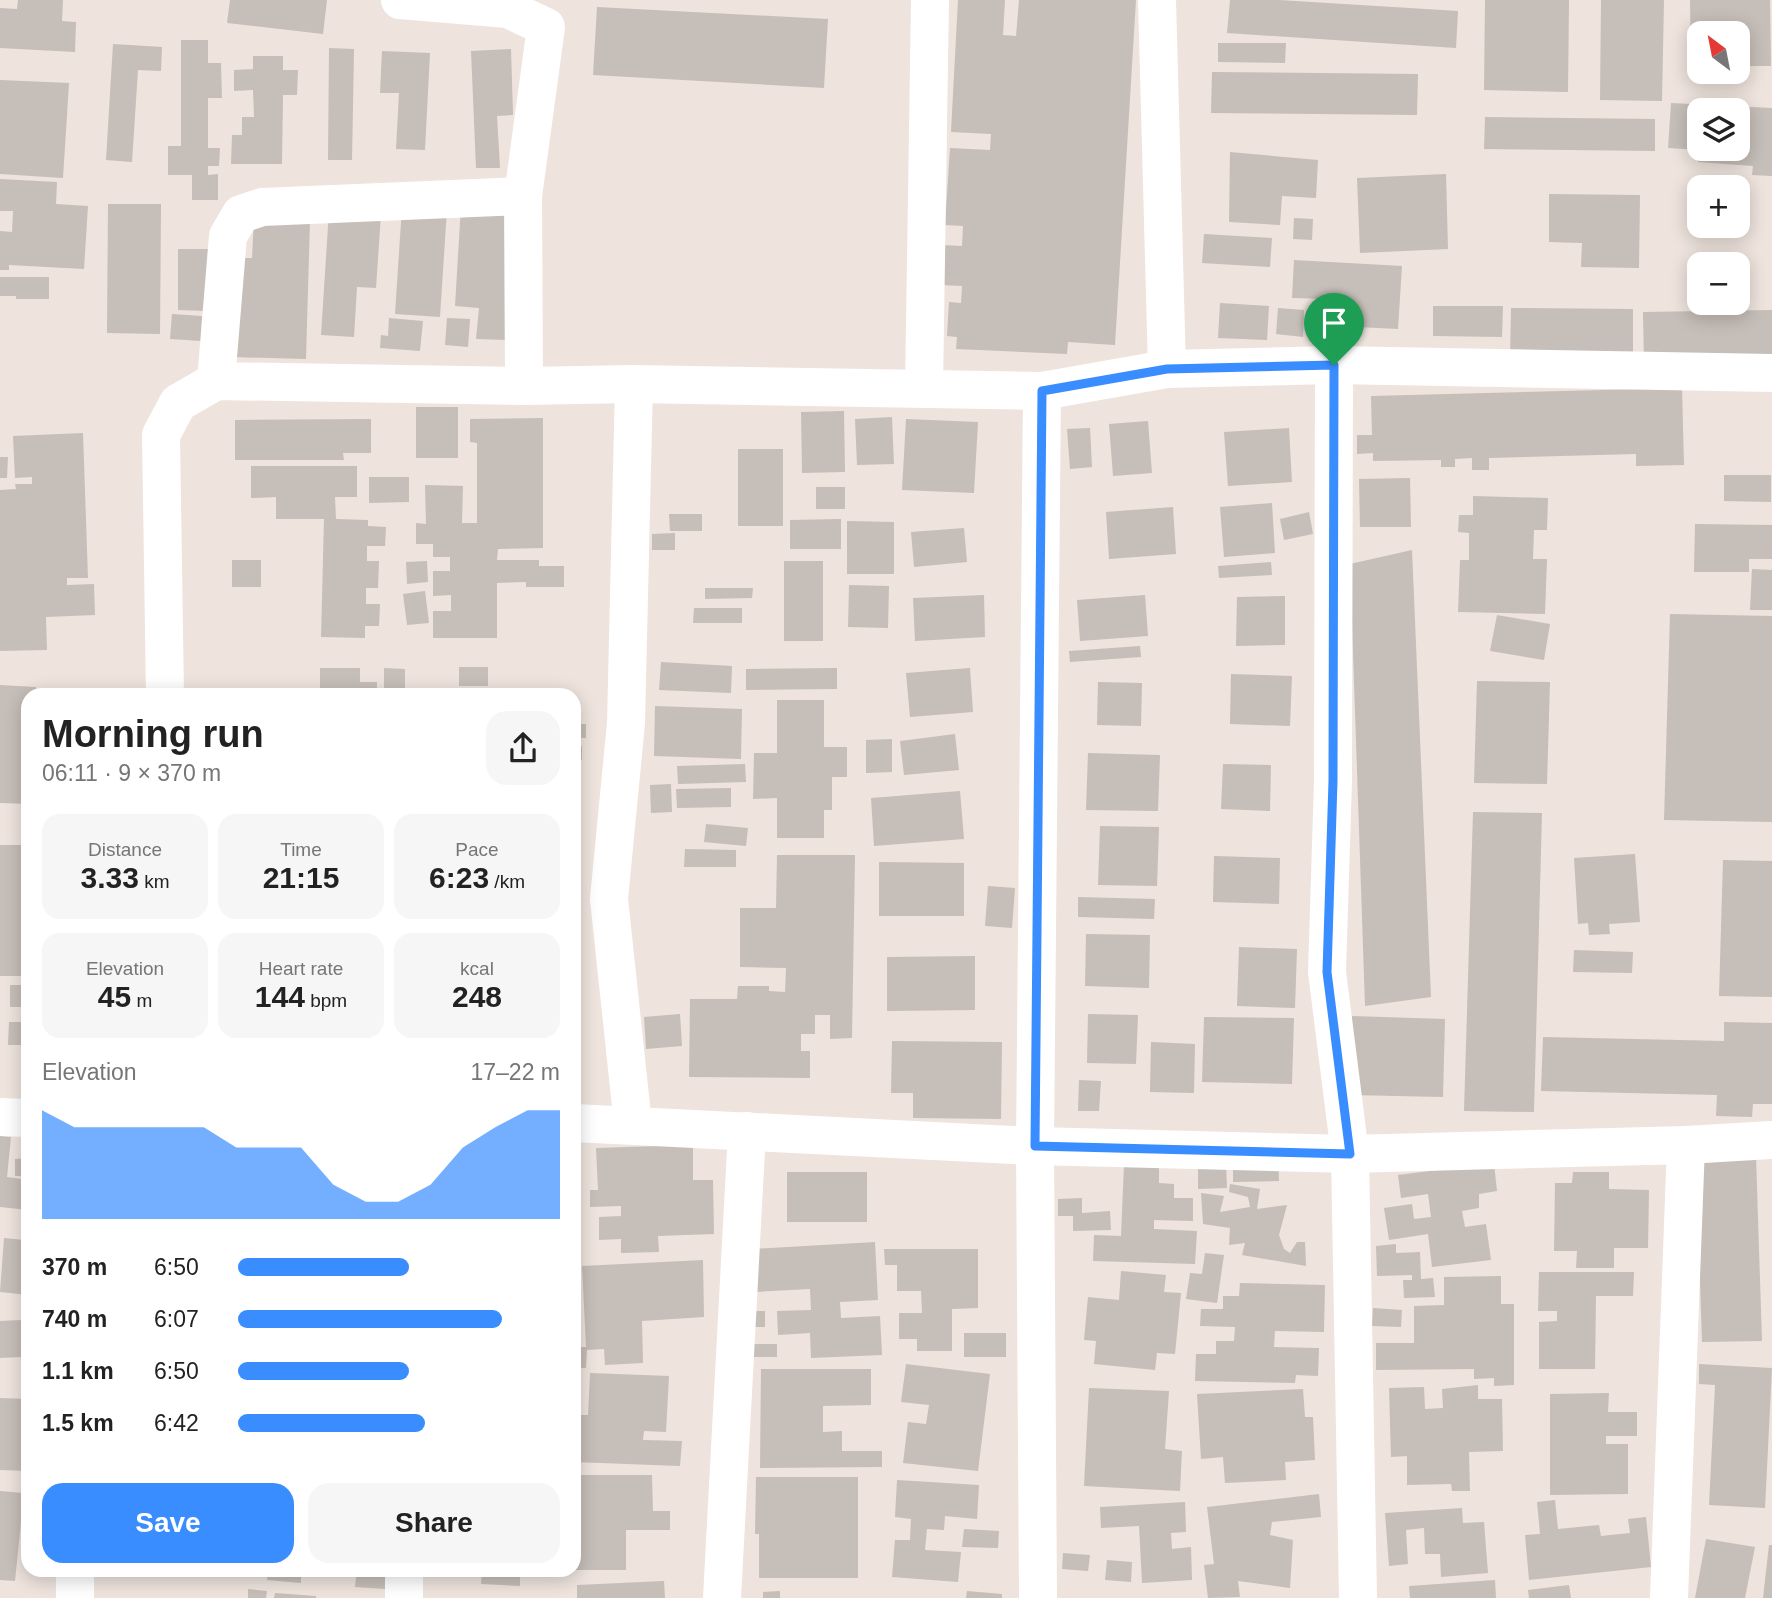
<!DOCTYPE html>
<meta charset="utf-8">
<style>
:root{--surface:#fff;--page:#f6f6f6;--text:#222;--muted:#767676;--accent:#398dff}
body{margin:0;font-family:Helvetica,sans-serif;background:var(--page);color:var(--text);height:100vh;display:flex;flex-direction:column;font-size:26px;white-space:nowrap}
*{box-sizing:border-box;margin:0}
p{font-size:23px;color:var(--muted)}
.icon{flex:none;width:38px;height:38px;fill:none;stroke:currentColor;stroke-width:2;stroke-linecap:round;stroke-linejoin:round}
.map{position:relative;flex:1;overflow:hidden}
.details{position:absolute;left:21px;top:688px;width:560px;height:889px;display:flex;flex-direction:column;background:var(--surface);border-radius:21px;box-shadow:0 4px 18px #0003}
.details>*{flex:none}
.needle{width:46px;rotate:328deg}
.controls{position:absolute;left:1687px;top:21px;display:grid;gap:14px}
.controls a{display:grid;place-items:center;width:63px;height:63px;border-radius:14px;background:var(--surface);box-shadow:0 4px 18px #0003;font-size:35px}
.pin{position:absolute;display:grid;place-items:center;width:60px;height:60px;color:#fff;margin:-72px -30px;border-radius:50% 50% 50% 0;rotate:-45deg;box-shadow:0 0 7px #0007}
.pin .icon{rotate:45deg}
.round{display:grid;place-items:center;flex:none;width:74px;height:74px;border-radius:21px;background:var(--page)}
.summary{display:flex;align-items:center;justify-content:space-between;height:119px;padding:0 21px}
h1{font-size:38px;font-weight:700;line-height:52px}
.metrics{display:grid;grid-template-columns:repeat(3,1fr);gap:10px;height:119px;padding:7px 21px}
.metrics div{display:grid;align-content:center;border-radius:18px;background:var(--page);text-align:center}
.metrics b{font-size:30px;font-weight:700}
.metrics small{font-size:19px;font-weight:400}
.metrics p{font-size:19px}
.chart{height:196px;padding:14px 21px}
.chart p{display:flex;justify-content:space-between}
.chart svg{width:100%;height:126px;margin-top:7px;fill:var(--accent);opacity:.7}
.primary-button{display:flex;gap:14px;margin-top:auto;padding:14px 21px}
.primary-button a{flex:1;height:80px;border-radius:21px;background:var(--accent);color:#fff;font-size:28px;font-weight:700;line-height:80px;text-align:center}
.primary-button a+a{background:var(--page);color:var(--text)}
ul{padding:0 21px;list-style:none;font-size:23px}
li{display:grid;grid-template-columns:112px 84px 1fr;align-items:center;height:52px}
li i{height:18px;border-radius:9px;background:var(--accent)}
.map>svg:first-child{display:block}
.building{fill:#c6beb8}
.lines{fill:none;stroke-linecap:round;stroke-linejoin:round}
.minor{stroke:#fff;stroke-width:38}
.route-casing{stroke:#fff;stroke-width:14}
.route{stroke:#398dff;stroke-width:9}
</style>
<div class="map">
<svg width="1772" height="1598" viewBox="0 0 1772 1598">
<rect width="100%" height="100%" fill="#eee3dd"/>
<g class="building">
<polygon points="18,0 63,0 62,21 76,22 75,52 0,48 0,8 17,9"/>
<polygon points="230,0 327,0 323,34 227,23"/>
<polygon points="958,0 1005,0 1003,35 1016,36 1019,0 1136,0 1115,345 1068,342 1067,354 956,349 957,337 947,336 949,302 961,303 962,286 941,285 943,245 962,246 963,226 945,225 950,148 990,150 991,134 951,132"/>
<polygon points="1230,0 1279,0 1458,11 1456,48 1227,33"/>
<polygon points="1485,0 1569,0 1568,92 1484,90"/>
<polygon points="1601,0 1664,0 1662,101 1600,100"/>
<polygon points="1690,0 1770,0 1771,66 1738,66 1738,33 1699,33 1699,67 1691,67"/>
<polygon points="597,7 828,19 824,88 593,75"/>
<polygon points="181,40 208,40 208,63 221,63 222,98 208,98 208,148 220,148 219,166 208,166 208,175 218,174 218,200 192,200 192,175 168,175 168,146 181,146"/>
<polygon points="1218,43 1286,43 1285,63 1218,62"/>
<polygon points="113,44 162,47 161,71 138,70 132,162 106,160"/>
<polygon points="329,48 354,49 352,160 328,160"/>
<polygon points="511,49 513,115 497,116 500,168 476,168 471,51"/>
<polygon points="382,51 430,53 425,150 396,149 399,93 380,93"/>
<polygon points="253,56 283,56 283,70 298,70 297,95 283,95 282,164 231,164 232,135 242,135 242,117 254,117 253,90 234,91 234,70 253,69"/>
<polygon points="1212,72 1418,74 1417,115 1211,113"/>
<polygon points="0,80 69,83 63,178 0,174"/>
<polygon points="1671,103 1772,108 1772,176 1752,175 1753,166 1698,162 1699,149 1738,149 1738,110 1699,110 1699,150 1668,148"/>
<polygon points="1485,117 1655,119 1655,151 1484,149"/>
<polygon points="1230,152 1318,160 1316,198 1282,196 1280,225 1229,222"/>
<polygon points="1446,174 1448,249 1360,253 1357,178"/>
<polygon points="0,179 57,182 56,204 88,206 84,269 9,265 9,270 0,270 0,231 12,232 13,211 0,211"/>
<polygon points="1549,194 1640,195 1639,268 1581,267 1582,243 1549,242"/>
<polygon points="108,204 161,204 160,334 107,333"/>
<polygon points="461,206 514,209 506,340 476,339 479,308 455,306"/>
<polygon points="402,207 447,209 440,317 395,314"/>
<polygon points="329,211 381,214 376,288 357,287 354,337 321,335"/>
<polygon points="1294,218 1313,219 1312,240 1293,239"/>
<polygon points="254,219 310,220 306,359 233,357 236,258 252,258"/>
<polygon points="1204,234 1272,238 1270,267 1202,263"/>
<polygon points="178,249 208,249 207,311 178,310"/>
<polygon points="1294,260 1402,266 1398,329 1358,327 1358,339 1325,337 1327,299 1292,298"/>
<polygon points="0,277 49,277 49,299 16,299 16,296 0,296"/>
<polygon points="1220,303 1269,306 1267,340 1218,338"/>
<polygon points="1433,306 1503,306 1502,337 1433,336"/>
<polygon points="1278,308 1304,310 1303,337 1276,334"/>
<polygon points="1511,308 1633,309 1633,362 1510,361"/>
<polygon points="1772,310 1772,361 1644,363 1643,312"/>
<polygon points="172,314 202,316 201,341 170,339"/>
<polygon points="389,318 423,321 420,351 380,348 381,335 388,336"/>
<polygon points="447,318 470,319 468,347 445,345"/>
<polygon points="1682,388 1684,465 1636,466 1636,454 1489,458 1489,470 1472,470 1472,458 1455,459 1455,467 1441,467 1441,460 1373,461 1373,453 1357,454 1357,435 1372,435 1371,396"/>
<rect x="416" y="407" width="42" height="51"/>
<polygon points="844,411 845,472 802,473 801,412"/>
<polygon points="892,417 894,464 857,465 855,419"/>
<polygon points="543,418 543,548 498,549 497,560 539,560 539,566 564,566 564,587 526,587 526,582 497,583 497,638 433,638 433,611 451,611 451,595 433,596 433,571 450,571 450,557 433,557 433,544 416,544 416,523 426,524 425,485 463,486 462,523 477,523 477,443 470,442 470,419"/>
<polygon points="371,419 371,453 343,453 344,460 235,460 235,420"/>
<polygon points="906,419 978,422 974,493 902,490"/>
<polygon points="1148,421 1152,473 1113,476 1109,424"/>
<polygon points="1090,428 1092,467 1070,469 1067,429"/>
<polygon points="1289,428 1292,482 1228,486 1224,432"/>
<polygon points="83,433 88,578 67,578 67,585 94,584 95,615 46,617 47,650 0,651 0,490 16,489 15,484 32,484 32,477 15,478 13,436"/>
<rect x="738" y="449" width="45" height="77"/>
<polygon points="0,457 8,457 7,478 0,478"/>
<polygon points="251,466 357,466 357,497 335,497 336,519 368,520 368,526 386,527 385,546 367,546 367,561 379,561 378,588 366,588 366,604 380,604 379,626 365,626 365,638 321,637 324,519 276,519 276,497 251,498"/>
<polygon points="1724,475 1771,475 1771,502 1724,501"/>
<polygon points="369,477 409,477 409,502 369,503"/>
<polygon points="1410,478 1411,527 1360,527 1359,479"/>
<rect x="816" y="487" width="29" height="22"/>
<polygon points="1473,496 1548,498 1547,530 1534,530 1533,559 1547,559 1545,614 1458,612 1460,560 1469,560 1469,533 1458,532 1459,515 1473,515"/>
<polygon points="1272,503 1275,553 1224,557 1220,507"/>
<polygon points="1173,507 1176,554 1109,559 1106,512"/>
<polygon points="1309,512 1313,534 1284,540 1280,519"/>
<polygon points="669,514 702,514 702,531 670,531"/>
<polygon points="841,519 841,549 790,549 790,520"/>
<polygon points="847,521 894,522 894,574 847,574"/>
<polygon points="1695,524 1772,525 1772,559 1749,559 1749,572 1694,572"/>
<polygon points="964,528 967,562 914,567 911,532"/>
<polygon points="675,533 675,550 652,550 652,534"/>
<polygon points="1412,550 1431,997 1365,1006 1350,564"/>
<rect x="232" y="560" width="29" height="27"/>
<polygon points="427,561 428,582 407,584 406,562"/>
<rect x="784" y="561" width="39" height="80"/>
<polygon points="1271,562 1272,575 1219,578 1218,566"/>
<polygon points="1752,569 1772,570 1772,610 1750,610"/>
<polygon points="849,585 889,586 888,628 848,627"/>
<polygon points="705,588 753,588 752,598 705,599"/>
<polygon points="425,591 429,623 407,625 403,594"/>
<polygon points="984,595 985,637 915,641 913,598"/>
<polygon points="1145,595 1148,636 1080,641 1077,600"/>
<polygon points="1285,596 1285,645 1236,646 1237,597"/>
<polygon points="694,608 742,608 742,623 693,623"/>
<polygon points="1670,614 1772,616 1772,822 1664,820"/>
<polygon points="1497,615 1550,624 1544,660 1490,651"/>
<polygon points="1140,646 1141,657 1070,662 1069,651"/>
<polygon points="661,662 732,666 731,693 659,690"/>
<rect x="459" y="667" width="29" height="19"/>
<polygon points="320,668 360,668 360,682 377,682 377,695 320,695"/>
<polygon points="384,668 405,669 405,695 384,695"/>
<polygon points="837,668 837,689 746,690 746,669"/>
<polygon points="970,668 973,712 910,717 906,673"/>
<polygon points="1231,674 1292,676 1290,726 1230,724"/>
<polygon points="1477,681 1550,682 1547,784 1474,783"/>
<polygon points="1098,682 1142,683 1141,726 1097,725"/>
<polygon points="0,685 36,687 36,695 28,695 28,804 0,803"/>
<polygon points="527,689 527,695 430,695 430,690"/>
<polygon points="777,700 824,700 824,747 847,747 847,777 832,777 832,810 824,810 824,838 777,838 777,798 753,799 754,753 777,753"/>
<polygon points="655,706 742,709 741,759 654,756"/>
<rect x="574" y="724" width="12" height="14"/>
<polygon points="955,734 959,770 904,775 900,741"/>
<polygon points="892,739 892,772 866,773 866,740"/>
<rect x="574" y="746" width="8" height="14"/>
<polygon points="1088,753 1160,755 1158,811 1086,810"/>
<polygon points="745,764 746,782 678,784 677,766"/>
<polygon points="1223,764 1271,765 1270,811 1221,809"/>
<polygon points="671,784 672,812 651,813 650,785"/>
<polygon points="731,788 731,807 677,808 676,789"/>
<polygon points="960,791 964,839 874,846 871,798"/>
<polygon points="1473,812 1542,813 1534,1112 1464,1111"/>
<polygon points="706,824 748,828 746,846 704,842"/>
<polygon points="1100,826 1159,827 1157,886 1098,885"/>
<rect x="0" y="845" width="28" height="131"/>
<polygon points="685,849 736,850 736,867 684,867"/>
<polygon points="1635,854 1640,922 1609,924 1610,934 1589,935 1588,923 1578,924 1574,858"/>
<rect x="574" y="855" width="7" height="31"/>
<polygon points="777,855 855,855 852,1038 830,1039 830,1015 815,1015 815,1034 801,1034 801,1051 810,1051 810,1078 689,1077 690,999 737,999 738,986 769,986 769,991 785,992 786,968 740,967 740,908 776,908"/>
<polygon points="1214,856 1280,858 1279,904 1213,902"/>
<polygon points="1723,860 1772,861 1772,997 1719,996"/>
<polygon points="879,862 964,863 964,916 879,916"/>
<polygon points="988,886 1015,888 1012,928 985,926"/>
<polygon points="1078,897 1155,899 1154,919 1078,917"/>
<polygon points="1086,934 1150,935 1149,988 1085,986"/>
<polygon points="1239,947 1297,949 1295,1008 1237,1006"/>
<polygon points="1574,950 1633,952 1632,973 1573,972"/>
<polygon points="975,956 975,1010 887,1011 887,957"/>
<polygon points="10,985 28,985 28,1056 22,1056 22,1045 8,1045 9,1022 22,1022 22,1007 10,1007"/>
<polygon points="680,1014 682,1046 646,1049 644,1017"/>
<polygon points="1088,1014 1138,1015 1136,1064 1087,1063"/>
<polygon points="1352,1016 1445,1019 1443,1097 1350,1095"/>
<polygon points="1204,1017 1294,1018 1292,1084 1202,1082"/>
<polygon points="1724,1022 1772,1023 1772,1104 1753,1104 1752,1117 1716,1116 1717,1095 1541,1091 1543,1037 1724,1041"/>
<polygon points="892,1041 1002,1042 1001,1119 913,1118 913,1093 891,1093"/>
<polygon points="1151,1042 1195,1044 1194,1093 1150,1092"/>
<polygon points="1079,1080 1101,1081 1099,1111 1078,1111"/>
<polygon points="0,1136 11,1137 7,1177 28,1180 28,1210 0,1207"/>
<polygon points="693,1145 693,1180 713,1180 714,1234 658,1236 659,1252 621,1253 621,1239 599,1240 599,1217 621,1216 621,1206 590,1207 590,1190 598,1190 596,1148"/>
<polygon points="1278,1153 1279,1181 1233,1182 1233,1162 1226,1163 1227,1188 1198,1189 1198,1155"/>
<polygon points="1756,1156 1762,1341 1702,1342 1696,1159"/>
<polygon points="28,1158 28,1176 15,1176 15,1159"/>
<polygon points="1494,1163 1497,1191 1479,1194 1479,1208 1462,1211 1465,1227 1486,1224 1491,1260 1432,1267 1428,1234 1389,1240 1384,1208 1412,1204 1414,1219 1431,1217 1428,1194 1401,1198 1398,1175"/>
<polygon points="1124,1164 1159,1165 1159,1183 1174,1184 1174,1198 1193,1198 1193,1221 1154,1220 1154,1229 1197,1231 1195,1264 1093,1261 1094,1235 1121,1236"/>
<rect x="787" y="1172" width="80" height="50"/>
<polygon points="1573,1172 1609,1172 1609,1189 1649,1190 1648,1248 1614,1248 1614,1268 1576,1268 1577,1251 1554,1251 1555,1183 1572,1183"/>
<polygon points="1230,1184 1260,1189 1257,1209 1287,1205 1279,1235 1284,1249 1290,1253 1297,1242 1305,1242 1306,1266 1242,1255 1245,1243 1229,1245 1230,1228 1203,1224 1201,1193 1224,1196 1220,1212 1250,1207 1248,1197 1229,1192"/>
<polygon points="1082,1198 1082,1213 1110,1211 1111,1230 1073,1231 1073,1216 1058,1216 1058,1199"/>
<polygon points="4,1238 24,1240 22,1266 28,1266 28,1295 0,1292"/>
<polygon points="875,1242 878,1300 840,1302 841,1318 880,1316 882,1355 811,1358 810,1333 778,1335 777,1311 811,1310 810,1289 755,1292 753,1249"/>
<polygon points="1396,1244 1396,1253 1420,1252 1421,1279 1433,1278 1435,1297 1404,1298 1403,1280 1412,1280 1412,1275 1377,1276 1376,1246"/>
<polygon points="884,1249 978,1249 978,1308 952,1309 952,1351 917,1351 917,1339 899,1339 899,1313 922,1313 921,1291 897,1291 897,1265 885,1265"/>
<polygon points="1205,1253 1224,1255 1217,1303 1186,1299 1190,1273 1202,1274"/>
<polygon points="703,1260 704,1317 642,1321 643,1363 605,1365 604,1349 587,1350 586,1368 574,1368 574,1347 586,1347 582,1266"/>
<polygon points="1121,1271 1166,1275 1164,1292 1181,1293 1175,1354 1157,1353 1155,1370 1094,1364 1096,1341 1084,1340 1088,1297 1119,1300"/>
<polygon points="1539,1272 1634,1272 1633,1296 1596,1296 1595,1369 1539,1369 1539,1322 1557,1321 1557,1311 1538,1311"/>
<polygon points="1501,1276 1501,1304 1514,1304 1514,1385 1494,1386 1494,1378 1474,1379 1474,1369 1376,1370 1376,1343 1414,1343 1414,1306 1444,1305 1444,1277"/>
<polygon points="1240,1283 1325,1285 1324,1332 1275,1331 1274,1347 1319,1348 1318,1376 1296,1375 1295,1383 1195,1381 1196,1354 1216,1354 1216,1341 1234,1341 1235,1327 1200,1326 1201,1309 1223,1309 1223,1296 1239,1296"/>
<polygon points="1373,1308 1402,1310 1401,1327 1372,1326"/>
<rect x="742" y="1311" width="23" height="16"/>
<polygon points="21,1320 22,1357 0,1358 0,1321"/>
<rect x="964" y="1333" width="42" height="24"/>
<polygon points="745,1344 777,1344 777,1357 746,1357"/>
<polygon points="906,1364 990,1374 978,1471 903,1463 908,1422 926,1424 929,1405 901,1402"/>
<polygon points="1699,1364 1772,1368 1765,1508 1709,1505 1715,1385 1699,1384"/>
<polygon points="761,1369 871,1369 871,1405 823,1406 823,1432 842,1431 842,1451 882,1451 882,1467 760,1468"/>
<polygon points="590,1373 669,1376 666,1432 644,1431 643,1440 682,1441 680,1466 574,1462 574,1415 588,1415"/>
<polygon points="1478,1385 1478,1399 1502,1399 1503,1451 1469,1452 1470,1491 1452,1491 1451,1484 1407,1485 1407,1456 1391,1457 1389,1388 1424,1387 1425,1409 1443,1408 1442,1389"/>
<polygon points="1089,1388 1169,1391 1165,1449 1182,1451 1180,1491 1084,1486"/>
<polygon points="1303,1389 1305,1417 1313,1417 1315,1460 1285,1462 1286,1480 1225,1483 1223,1457 1201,1459 1197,1394"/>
<polygon points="1609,1393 1608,1412 1637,1412 1637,1436 1606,1436 1606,1444 1628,1444 1628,1494 1550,1495 1550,1394"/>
<polygon points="0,1398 28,1399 28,1471 0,1470"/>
<polygon points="574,1475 652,1475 653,1511 670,1511 670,1530 626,1530 626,1570 574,1570"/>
<polygon points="756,1477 858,1477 858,1578 759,1578 759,1534 755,1534"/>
<polygon points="897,1480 979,1485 977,1519 945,1516 944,1530 927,1529 925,1550 961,1552 958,1582 892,1577 895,1540 910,1540 911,1519 895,1517"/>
<polygon points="0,1491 24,1493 15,1581 0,1580"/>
<polygon points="1319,1494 1321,1517 1272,1522 1270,1535 1293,1540 1290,1588 1238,1581 1240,1597 1208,1598 1204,1565 1214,1564 1207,1507"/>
<polygon points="1555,1500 1558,1529 1599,1525 1601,1536 1630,1533 1628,1519 1646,1517 1651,1567 1529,1580 1525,1535 1540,1534 1537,1502"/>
<polygon points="1185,1502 1186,1532 1171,1533 1172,1549 1191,1547 1192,1580 1142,1583 1139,1526 1101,1528 1100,1507"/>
<polygon points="1462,1508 1463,1523 1484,1522 1488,1573 1441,1577 1440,1554 1425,1554 1424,1528 1406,1530 1408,1564 1389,1566 1385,1513"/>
<polygon points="964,1529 999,1531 998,1548 962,1547"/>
<polygon points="1706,1539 1755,1547 1745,1598 1695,1598"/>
<polygon points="1769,1545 1772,1545 1772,1598 1763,1598"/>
<polygon points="1063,1553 1090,1555 1088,1571 1062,1569"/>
<polygon points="1107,1560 1132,1562 1131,1582 1105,1580"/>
<polygon points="268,1570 387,1570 385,1589 355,1587 356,1577 301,1574 301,1583 267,1580"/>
<polygon points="482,1570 532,1570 532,1574 520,1573 520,1586 481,1584"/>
<polygon points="1495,1580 1496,1598 1410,1598 1409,1586"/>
<polygon points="664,1581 665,1598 577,1598 577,1585"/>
<polygon points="1569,1585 1571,1598 1529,1598 1528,1590"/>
<polygon points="248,1589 267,1591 266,1598 248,1598"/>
<polygon points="780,1591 780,1598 763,1598 763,1592"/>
<polygon points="967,1591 1002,1594 1002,1598 966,1598"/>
<polygon points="275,1593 316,1596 316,1598 274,1598"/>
</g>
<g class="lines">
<g class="minor">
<polyline points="400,0 508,9 546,27 523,196 524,386"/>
<polyline points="1157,0 1167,369"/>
<polyline points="1334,365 1333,781 1327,972 1350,1154 1358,1598"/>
<polyline points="216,381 228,236 241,214 262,207 523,196"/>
<polyline points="924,389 930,0"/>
<polyline points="165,695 161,435 178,403 216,381 524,386 634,384 1042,391 1167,369 1334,365 1772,373"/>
<polyline points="0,1117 28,1118"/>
<polyline points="574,1123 1035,1146 1350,1154 1686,1145 1772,1140"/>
<polyline points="633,1125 609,899 626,723 634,384"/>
<polyline points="404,1570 404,1598"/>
<polyline points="75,1598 75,1570"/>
<polyline points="722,1598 747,1131"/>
<polyline points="1038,1598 1035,1146 1042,391"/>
<polyline points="1669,1598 1686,1145"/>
</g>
</g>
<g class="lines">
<defs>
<polygon id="route" points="1334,365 1333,781 1327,972 1350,1154 1035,1146 1042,391 1167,369"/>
</defs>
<use href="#route" class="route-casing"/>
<use href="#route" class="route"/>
</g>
</svg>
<div class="controls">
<a><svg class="needle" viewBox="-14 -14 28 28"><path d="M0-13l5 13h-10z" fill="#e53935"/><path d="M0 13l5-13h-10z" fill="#767676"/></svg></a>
<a><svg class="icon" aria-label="layers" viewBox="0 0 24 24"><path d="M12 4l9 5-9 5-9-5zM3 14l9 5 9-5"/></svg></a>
<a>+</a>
<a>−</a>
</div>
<div class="pin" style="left:1334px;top:365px;background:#1e9e55"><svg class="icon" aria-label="arrive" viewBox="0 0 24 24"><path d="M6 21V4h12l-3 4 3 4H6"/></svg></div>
<section class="details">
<div class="summary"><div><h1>Morning run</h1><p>06:11 · 9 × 370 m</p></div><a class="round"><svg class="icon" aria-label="share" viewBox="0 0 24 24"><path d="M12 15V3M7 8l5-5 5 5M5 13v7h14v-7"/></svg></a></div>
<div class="metrics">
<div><p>Distance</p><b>3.33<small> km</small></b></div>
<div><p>Time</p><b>21:15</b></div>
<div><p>Pace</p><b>6:23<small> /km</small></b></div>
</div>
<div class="metrics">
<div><p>Elevation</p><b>45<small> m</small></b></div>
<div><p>Heart rate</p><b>144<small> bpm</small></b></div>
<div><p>kcal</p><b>248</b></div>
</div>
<div class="chart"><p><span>Elevation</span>17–22 m</p>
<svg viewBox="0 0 160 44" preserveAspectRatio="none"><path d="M0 44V6L10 12L20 12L30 12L40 12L50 12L60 19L70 19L80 19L90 32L100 38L110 38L120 32L130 19L140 12L150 6L160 6V44z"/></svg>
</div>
<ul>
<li><b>370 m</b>6:50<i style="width:53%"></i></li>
<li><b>740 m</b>6:07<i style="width:82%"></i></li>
<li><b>1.1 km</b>6:50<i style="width:53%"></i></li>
<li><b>1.5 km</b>6:42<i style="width:58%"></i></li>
</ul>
<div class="primary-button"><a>Save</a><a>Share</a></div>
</section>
</div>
